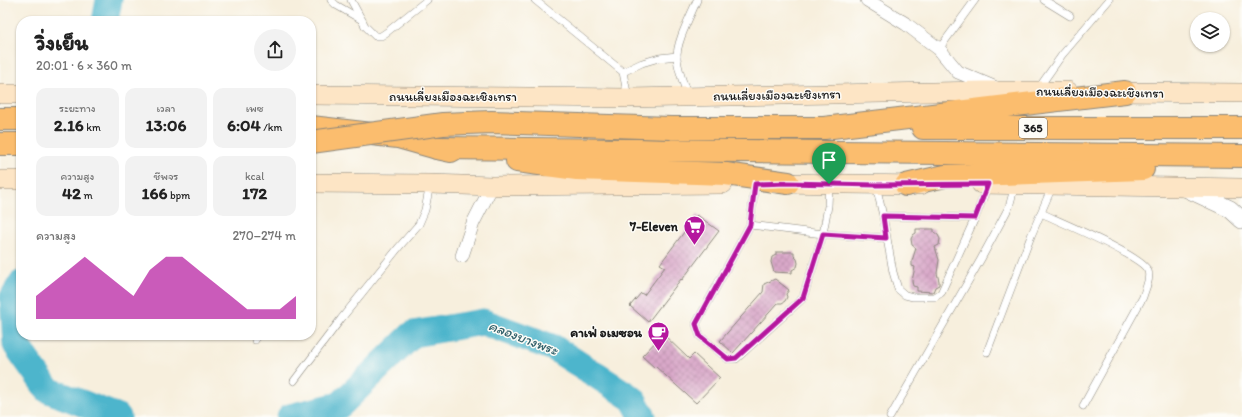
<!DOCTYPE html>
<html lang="th">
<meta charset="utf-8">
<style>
:root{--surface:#fff;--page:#f2f2f2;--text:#222;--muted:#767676;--accent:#b5179e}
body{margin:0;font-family:Itim,"Playpen Sans Thai",sans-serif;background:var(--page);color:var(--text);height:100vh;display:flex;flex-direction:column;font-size:15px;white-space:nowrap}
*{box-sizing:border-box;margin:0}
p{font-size:13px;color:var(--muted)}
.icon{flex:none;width:22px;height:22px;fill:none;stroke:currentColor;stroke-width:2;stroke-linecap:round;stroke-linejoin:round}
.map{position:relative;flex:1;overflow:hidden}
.panel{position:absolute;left:16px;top:16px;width:300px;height:324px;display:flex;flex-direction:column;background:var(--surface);border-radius:16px;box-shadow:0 1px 3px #0004}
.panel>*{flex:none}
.controls{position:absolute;left:1190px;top:12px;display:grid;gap:8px}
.controls a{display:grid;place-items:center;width:40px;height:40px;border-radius:50%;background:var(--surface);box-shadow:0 1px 3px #0004;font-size:20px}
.pin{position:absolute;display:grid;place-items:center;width:34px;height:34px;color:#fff;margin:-41px -17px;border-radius:50% 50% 50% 0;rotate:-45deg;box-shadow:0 0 4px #0007}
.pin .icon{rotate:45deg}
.round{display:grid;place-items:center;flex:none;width:42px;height:42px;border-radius:21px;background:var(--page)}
.overview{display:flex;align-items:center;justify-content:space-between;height:68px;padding:0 20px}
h1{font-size:22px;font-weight:700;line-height:30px}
.stats{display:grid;grid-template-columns:repeat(3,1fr);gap:6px;height:68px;padding:4px 20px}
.stats div{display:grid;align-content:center;border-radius:10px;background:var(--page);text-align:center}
.stats b{font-size:17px;font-weight:700}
.stats small{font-size:11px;font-weight:400}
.stats p{font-size:11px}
.chart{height:112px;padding:8px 20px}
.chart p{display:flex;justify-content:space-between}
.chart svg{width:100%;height:72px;margin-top:4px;fill:var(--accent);opacity:.7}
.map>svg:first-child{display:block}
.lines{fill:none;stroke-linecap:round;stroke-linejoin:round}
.river{stroke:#4eb5cc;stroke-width:27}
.building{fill:url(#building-cross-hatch)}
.service-casing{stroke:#8a867c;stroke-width:8}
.minor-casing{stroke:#8a867c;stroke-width:14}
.tertiary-casing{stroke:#8a867c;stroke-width:18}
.secondary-casing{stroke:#8a867c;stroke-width:20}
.trunk-casing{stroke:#8a867c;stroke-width:24}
.service{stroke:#fff;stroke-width:7}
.minor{stroke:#fff;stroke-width:13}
.tertiary{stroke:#fff;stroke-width:17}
.secondary{stroke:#fde5c5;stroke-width:19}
.trunk{stroke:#fbbd6e;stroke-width:22}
.trunk-bridge-casing{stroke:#8a867c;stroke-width:24;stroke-linecap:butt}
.trunk-bridge{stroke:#fbbd6e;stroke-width:22}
.route-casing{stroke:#fff;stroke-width:8}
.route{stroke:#b5179e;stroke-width:5}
.labels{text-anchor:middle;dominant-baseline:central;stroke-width:3;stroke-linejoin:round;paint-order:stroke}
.shield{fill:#fdfcf7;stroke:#605f5e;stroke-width:1}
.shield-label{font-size:12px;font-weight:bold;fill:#1c1c1c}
.street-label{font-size:13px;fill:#1c1c1c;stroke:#fdfcf7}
.poi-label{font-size:13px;font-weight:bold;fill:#1c1c1c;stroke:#fdfcf7;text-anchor:end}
.water-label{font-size:14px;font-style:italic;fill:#32616b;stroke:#fdfcf7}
</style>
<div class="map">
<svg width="1242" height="417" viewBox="0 0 1242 417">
<defs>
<pattern id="building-cross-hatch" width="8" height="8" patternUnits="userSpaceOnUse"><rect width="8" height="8" fill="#d9a8c9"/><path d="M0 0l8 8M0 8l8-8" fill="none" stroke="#ba90ac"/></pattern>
</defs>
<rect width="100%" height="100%" fill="#fdfcf7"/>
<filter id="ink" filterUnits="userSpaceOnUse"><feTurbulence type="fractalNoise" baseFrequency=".025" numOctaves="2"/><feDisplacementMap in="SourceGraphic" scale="8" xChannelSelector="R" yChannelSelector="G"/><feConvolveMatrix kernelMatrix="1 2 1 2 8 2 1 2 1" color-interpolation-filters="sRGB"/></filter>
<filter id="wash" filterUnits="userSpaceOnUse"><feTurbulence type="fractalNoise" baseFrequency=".012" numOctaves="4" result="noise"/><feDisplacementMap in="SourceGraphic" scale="16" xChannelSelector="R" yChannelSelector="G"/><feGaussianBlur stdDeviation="0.9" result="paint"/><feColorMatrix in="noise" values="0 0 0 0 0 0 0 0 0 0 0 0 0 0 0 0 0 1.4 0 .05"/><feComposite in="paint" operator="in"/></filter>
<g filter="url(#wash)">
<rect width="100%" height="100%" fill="#f7efdd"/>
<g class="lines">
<g class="river">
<polyline points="105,21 109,0"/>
<polyline points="21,284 13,297 16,345 48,390 118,417"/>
<polyline points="290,417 340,405 413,334 483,322 554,348 633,399 643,417"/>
</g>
</g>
<g id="blocks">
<g class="building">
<polygon points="697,215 719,231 682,280 681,279 648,322 630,306 641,293 644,295 665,267 660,264"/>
<polygon points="916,229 934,229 934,232 938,235 940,239 939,245 935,247 939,260 937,273 939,281 939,285 935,287 933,292 917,291 917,287 913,286 912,281 915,267 912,266 912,261 916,248 912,245 911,239 913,235 916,233"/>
<polygon points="776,252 794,252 794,256 797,259 798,263 797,267 792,270 792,273 774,272 771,262 772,257 776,255"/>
<polygon points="775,279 789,290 786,294 787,297 785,301 782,303 778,303 733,353 720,341 763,292 764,284"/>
<polygon points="663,334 689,359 694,354 720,378 696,403 656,367 655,368 642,356"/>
</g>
</g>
</g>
<g filter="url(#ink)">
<use href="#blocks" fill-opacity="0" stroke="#8a867c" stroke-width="1"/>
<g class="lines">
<defs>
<g id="service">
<polyline points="331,0 336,5 362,20"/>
<polyline points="351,0 365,26 375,36 381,36 387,32 427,0"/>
<polyline points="535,0 623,72 628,98"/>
<polyline points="1044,0 1070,16"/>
<polyline points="939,49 975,0"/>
<polyline points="623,72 642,63 659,58 677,56"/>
<polyline points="1038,89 1062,55 1109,0"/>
<path d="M688,97C684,84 678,71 677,58C676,42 691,15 697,0"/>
<polyline points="755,184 750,225 696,324 700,336 728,359 736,359 803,298 823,234 828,206 829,184"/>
<polyline points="876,185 883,216 893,272 898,289 905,295 913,297 935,297 941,293 975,218 988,185"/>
<path d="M1041,213C1058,221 1143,256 1148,271C1151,279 1145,289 1143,297L1083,406"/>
<polyline points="883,216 975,218"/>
<polyline points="750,225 823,234 886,238"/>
<polyline points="255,340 256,335"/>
<polyline points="987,352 1031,236 1052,187"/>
<polyline points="294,381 341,319 399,247 419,224 425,210 430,184"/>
<polyline points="890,417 981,259 1009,207 1015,185"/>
</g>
<g id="minor">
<polyline points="867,0 906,24 939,49 958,72 996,88"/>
<polyline points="462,256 473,223 492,186"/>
</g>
<polyline id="tertiary" points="1183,187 1230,209 1242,220"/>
<g id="secondary">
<polyline points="1110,92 1242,93"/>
<polyline points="0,94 21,94"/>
<polyline points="311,95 628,98 984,91 1068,91"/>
<polyline points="0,180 21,180"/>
<polyline points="311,183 430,184 492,186 723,184"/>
<polyline points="773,183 921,185"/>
<polyline points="981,184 1242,188"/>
</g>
<g id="trunk">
<polyline points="0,119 21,119"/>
<polyline points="311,127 398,137 437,148 451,151"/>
<polyline points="671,128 824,128 1125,92"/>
<polyline points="923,128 1242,128"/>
<polyline points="0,144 21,144"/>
<polyline points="437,148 1242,156"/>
<polyline points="517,161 577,169 726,174 788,183"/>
<polyline points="906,185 945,176 1143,169"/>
</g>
</defs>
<use href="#service" class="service-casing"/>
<use href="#minor" class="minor-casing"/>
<use href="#tertiary" class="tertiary-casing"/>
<use href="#secondary" class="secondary-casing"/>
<use href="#trunk" class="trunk-casing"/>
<use href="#service" class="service"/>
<use href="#minor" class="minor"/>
<use href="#tertiary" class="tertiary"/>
<use href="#secondary" class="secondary"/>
<use href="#trunk" class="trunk"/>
<defs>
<polyline id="trunk-bridge" points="311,142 443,124 491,122 671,128"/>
</defs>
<use href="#trunk-bridge" class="trunk-bridge-casing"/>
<use href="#trunk-bridge" class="trunk-bridge"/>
</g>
</g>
<g class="lines" filter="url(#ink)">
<defs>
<polygon id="route" points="788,183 876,185 988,184 975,218 883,216 886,238 823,234 803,298 736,358 728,359 700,336 696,324 750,225 755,184"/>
</defs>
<use href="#route" class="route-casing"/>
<use href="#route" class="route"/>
</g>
<defs>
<symbol id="supermarket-pin" viewBox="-11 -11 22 30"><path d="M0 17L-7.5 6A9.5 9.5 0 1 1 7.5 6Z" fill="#b5179e" stroke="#fdfcf7"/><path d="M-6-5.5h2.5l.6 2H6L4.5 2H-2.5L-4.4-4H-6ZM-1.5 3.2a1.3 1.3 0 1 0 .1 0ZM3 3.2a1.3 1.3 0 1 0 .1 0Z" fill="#fff"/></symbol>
<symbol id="cafe-pin" viewBox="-11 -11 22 30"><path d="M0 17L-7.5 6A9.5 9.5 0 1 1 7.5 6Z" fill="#b5179e" stroke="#fdfcf7"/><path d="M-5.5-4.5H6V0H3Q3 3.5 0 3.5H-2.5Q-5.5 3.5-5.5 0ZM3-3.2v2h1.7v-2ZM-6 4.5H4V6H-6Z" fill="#fff"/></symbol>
</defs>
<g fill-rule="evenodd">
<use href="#supermarket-pin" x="682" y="214" width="25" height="34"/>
<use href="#cafe-pin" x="646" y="320" width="25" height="34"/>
</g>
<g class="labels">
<rect class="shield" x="1019" y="118" width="28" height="20" rx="3"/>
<g class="shield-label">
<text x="1033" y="128">365</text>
</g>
<g class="street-label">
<text transform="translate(1100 92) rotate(1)">ถนนเลี่ยงเมืองฉะเชิงเทรา</text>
<text transform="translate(777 95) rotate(-1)">ถนนเลี่ยงเมืองฉะเชิงเทรา</text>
<text x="453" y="96">ถนนเลี่ยงเมืองฉะเชิงเทรา</text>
</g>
<g class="poi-label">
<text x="678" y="226">7-Eleven</text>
<text x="642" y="332">คาเฟ่ อเมซอน</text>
</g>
<g class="water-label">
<text transform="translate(523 338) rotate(21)">คลองบางพระ</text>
</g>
</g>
</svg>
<div class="controls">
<a><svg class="icon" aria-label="layers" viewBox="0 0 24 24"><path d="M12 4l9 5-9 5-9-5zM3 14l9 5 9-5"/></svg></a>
</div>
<div class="pin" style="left:829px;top:184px;background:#1e9e55"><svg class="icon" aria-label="arrive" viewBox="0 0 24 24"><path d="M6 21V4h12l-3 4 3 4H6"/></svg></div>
<section class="panel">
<div class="overview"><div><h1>วิ่งเย็น</h1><p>20:01 · 6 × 360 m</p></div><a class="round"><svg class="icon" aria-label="share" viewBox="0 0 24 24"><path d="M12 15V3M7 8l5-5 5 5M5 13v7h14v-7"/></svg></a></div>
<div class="stats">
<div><p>ระยะทาง</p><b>2.16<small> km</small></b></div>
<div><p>เวลา</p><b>13:06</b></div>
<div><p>เพซ</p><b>6:04<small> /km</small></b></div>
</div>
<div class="stats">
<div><p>ความสูง</p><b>42<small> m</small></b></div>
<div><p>ชีพจร</p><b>166<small> bpm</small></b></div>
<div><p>kcal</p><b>172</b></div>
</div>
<div class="chart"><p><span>ความสูง</span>270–274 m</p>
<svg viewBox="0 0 160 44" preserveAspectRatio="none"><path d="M0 44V30L10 22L20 14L30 6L40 14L50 22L60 30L70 14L80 6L90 6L100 14L110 22L120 30L130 38L140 38L150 38L160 30V44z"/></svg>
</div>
</section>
</div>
